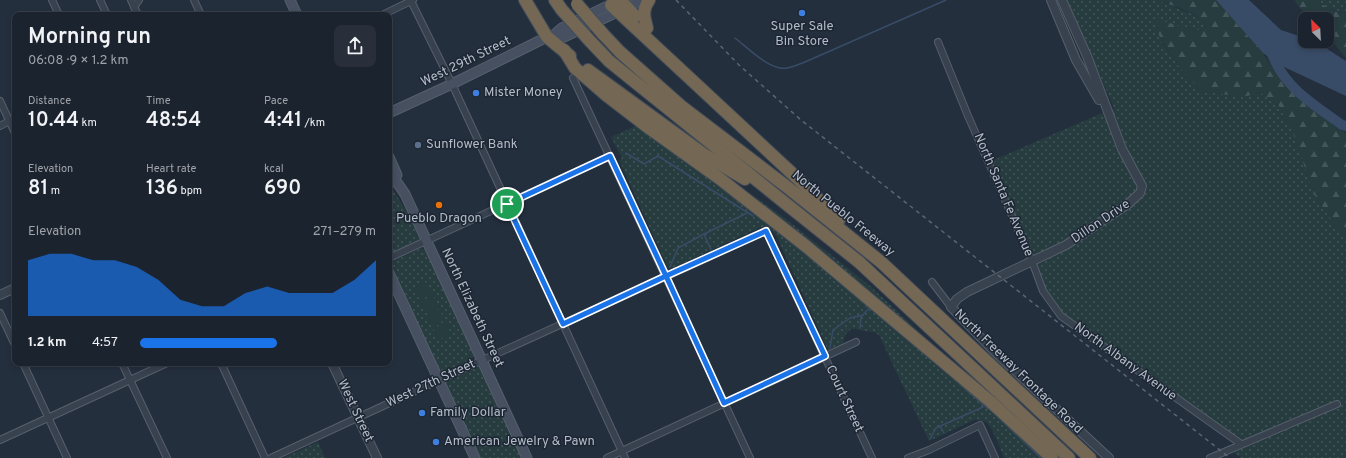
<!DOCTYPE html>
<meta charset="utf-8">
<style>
:root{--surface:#1b232e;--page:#282f3a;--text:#f1f3f6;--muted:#a0a4aa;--line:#39404a;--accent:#1a73e8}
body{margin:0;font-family:Overpass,sans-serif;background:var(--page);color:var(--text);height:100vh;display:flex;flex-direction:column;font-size:15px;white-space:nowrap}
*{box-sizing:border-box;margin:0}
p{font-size:13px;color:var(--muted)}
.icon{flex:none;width:22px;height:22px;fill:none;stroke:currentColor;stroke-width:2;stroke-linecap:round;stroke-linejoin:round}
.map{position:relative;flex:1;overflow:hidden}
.side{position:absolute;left:12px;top:12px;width:380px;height:354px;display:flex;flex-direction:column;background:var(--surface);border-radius:8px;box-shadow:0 2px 6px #0003,0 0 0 1px var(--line)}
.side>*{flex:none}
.needle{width:26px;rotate:336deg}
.fabs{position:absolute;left:1298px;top:12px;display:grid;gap:8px}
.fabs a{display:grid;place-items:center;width:36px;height:36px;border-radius:8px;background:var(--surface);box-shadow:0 2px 6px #0003,0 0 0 1px var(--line);font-size:20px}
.pin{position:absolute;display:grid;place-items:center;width:34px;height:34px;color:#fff;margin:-17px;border:2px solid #fff;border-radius:50%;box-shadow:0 1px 4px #0007}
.round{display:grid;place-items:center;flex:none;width:42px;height:42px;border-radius:8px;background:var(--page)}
.summary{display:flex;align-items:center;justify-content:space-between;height:68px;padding:0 16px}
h1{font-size:22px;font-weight:600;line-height:30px}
.figures{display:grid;grid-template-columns:repeat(3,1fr);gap:6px;height:68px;padding:4px 16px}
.figures div{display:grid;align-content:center}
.figures b{font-size:20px;font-weight:600}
.figures small{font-size:11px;font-weight:400}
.figures p{font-size:11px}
.chart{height:112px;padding:8px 16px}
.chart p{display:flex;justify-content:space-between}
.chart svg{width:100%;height:72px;margin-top:4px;fill:var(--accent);opacity:.7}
ul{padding:0 16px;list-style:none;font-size:13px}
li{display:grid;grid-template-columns:64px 48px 1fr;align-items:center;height:30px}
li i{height:10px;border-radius:5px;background:var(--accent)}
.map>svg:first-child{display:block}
.green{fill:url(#green-dots)}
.forest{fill:url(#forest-firs)}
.pitch{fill:#263c3f}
.water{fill:#394c67}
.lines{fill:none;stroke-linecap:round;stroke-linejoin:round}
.stream{stroke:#394c67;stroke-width:1.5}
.river{stroke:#394c67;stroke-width:10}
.minor-casing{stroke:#565f6c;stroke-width:8}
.tertiary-casing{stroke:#565f6c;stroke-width:10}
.secondary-casing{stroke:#565f6c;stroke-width:11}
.motorway-casing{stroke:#434c59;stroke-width:14}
.minor{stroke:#38414e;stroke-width:6}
.tertiary{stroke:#38414e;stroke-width:8}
.secondary{stroke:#465061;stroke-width:9}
.motorway{stroke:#746855;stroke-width:12}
.rail{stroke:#5a6575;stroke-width:1.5;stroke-dasharray:4 4;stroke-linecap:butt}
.motorway-bridge-casing{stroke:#434c59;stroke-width:14;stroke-linecap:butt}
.motorway-bridge{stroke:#746855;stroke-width:12}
.route-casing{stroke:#fff;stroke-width:8}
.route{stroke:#1a73e8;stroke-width:5}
.shop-dot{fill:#3f7fe0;stroke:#1d2633;stroke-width:1.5}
.service-dot{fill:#5c6f8a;stroke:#1d2633;stroke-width:1.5}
.food-dot{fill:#e8710a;stroke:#1d2633;stroke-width:1.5}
.labels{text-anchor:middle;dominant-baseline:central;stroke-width:3;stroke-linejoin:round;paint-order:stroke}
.poi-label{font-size:13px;fill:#b4bcc9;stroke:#1d2633;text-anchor:start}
.street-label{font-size:13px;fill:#b4bcc9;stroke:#1d2633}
</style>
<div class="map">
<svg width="1346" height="458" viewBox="0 0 1346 458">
<defs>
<pattern id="green-dots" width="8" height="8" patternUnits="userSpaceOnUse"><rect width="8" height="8" fill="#263c3f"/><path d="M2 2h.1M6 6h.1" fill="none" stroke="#435659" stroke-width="1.8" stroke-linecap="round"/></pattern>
<pattern id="forest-firs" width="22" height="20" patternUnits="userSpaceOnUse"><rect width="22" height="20" fill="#263c3f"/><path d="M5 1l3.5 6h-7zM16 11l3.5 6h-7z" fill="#435659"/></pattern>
</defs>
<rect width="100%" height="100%" fill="#242f3e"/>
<g class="green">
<polygon points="1067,0 1156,0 1190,13 1203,21 1207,26 1205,31 1190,29 1161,41 1181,69 1201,91 1242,97 1261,93 1279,106 1292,130 1314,194 1328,215 1346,238 1346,458 1241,458 1230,449 1240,445 1061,316 1043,291 989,162 1114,108"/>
<polygon points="1313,0 1346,0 1346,13 1337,11"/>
<path d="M647,121L782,216L869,285L1053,458H1004C1000,448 994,430 987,423C983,420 978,420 974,420L929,441L879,335C873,331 872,332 865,331C860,331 858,328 851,329L845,335L843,345L828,350L777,237C773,230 769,228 761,227L673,268H668L619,160L622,158L611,137Z"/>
<polygon points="389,184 409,215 419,239 418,241 389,254"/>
<polygon points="421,248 425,250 474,356 472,359 444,372 439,369 391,266 392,262"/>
<polygon points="478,367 480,369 522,458 480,458 446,383 448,380"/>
<polygon points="318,442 325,458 283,458"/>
</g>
<g class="forest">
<path d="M1156,0H1216L1263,53L1280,79L1308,105L1337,128L1346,133V238L1328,215L1314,194L1292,130L1279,106L1261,93L1242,97L1201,91L1181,69L1161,40L1155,24L1159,20L1190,29L1205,31L1207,26C1196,11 1173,6 1156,0Z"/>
<polygon points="1295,0 1313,0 1338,12 1346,13 1346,58 1327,35 1327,19 1309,19 1296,3"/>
</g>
<g class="pitch">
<polygon points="427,282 432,294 420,300 414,288"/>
<polygon points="433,295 439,307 426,313 421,301"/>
<polygon points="439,309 445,320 432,326 427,315"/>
<polygon points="446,323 451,334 439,340 433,328"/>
</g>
<path class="water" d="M1216,0H1249L1281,30L1305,38V41C1319,41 1334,54 1346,61V96L1282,66L1263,53Z"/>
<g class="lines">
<g class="stream">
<path d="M735,38C748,48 770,71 787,68C793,67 799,64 805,62L946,0"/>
<polyline points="626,153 644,164 658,156 753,216"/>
<polyline points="704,234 711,250"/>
<polyline points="796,246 804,252"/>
<polyline points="670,267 678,248 704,234 747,213"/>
<polyline points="860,328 861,317 870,307"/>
<polyline points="830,348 833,330 850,318 863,315"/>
<polyline points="952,377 988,409"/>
<polyline points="999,418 1041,458"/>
<polyline points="940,426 944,433"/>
<polyline points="930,439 936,428 983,407"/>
</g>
<path class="river" d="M1270,48C1281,86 1312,103 1342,125L1346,126"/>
<defs>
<g id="minor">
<polyline points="52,0 59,15"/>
<polyline points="100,0 107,15"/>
<polyline points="131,0 138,15"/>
<polyline points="194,0 201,15"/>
<polyline points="411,1 452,84 625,458"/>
<polyline points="134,7 139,0"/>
<polyline points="382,15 413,0"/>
<polyline points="938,42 968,116 1032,261 1043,291 1061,316 1241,444"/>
<polyline points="573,78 750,458"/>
<polyline points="0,101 15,133"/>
<polyline points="0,126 15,118"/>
<polyline points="389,258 610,156"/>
<polyline points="932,282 951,307"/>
<polyline points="0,313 15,345"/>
<polyline points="23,363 67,458"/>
<polyline points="122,363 167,458"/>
<polyline points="221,363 265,458"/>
<polyline points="0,440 167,363"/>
<polyline points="271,458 439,380 766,231 872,458"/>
<polyline points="607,458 856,342"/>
<polyline points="908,458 929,450 980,425 995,458"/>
<polyline points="1210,458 1337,404"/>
</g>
<g id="tertiary">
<polyline points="1051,0 1076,60 1099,100"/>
<polyline points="1062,0 1087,56 1122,149 1142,186 1140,193 1128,204 1066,245 967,292 957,299 951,307 997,354 1109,458"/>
<polyline points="0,295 15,288"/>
<polyline points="332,363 377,458"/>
</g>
<g id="secondary">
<polyline points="290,0 297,15"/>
<polyline points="554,35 562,28 616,2"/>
<polyline points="389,113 452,84 547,37 554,35 564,37 643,0"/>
<polyline points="389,157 397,175"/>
<polyline points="389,171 405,194 527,458"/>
<polyline points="389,273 475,458"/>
</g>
<g id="motorway">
<polyline points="525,0 547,37 570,56"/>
<polyline points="555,0 562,10"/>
<polyline points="620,0 635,16"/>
<polyline points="611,5 797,178 839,220"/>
<path d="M647,28C644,17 642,10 649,0"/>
<polyline points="603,34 620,52 681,106 791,190 881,262 1090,458"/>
<polyline points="590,41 609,61 790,207 859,262 1069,458"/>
<polyline points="564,50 575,68 606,95 645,125 719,178 807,247 991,402 1052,458"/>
<polyline points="588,70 705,155 745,179"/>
</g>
</defs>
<use href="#minor" class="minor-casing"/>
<use href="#tertiary" class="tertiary-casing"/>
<use href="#secondary" class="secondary-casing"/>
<use href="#motorway" class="motorway-casing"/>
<use href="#minor" class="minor"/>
<use href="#tertiary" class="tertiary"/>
<use href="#secondary" class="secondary"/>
<use href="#motorway" class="motorway"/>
<polyline class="rail" points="676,0 739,65 801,120 1230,458"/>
<defs>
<g id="motorway-bridge">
<polyline points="577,4 603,34"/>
<polyline points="562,10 590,41"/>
</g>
</defs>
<use href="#motorway-bridge" class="motorway-bridge-casing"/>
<use href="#motorway-bridge" class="motorway-bridge"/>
</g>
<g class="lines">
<defs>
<polyline id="route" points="507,204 563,324 666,276 724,403 825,356 766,231 666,276 610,156 507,204"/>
</defs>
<use href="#route" class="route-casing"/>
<use href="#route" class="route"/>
</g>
<g class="shop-dot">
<circle cx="802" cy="13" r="4"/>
<circle cx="476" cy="93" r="4"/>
<circle cx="422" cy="413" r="4"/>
<circle cx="436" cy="442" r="4"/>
</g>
<circle class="service-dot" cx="418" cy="145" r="4"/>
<circle class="food-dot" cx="439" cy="205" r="4"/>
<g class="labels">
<g class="poi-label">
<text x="802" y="27" text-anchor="middle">Super Sale<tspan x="802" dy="15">Bin Store</tspan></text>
<text x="484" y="93">Mister Money</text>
<text x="426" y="145">Sunflower Bank</text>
<text x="439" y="219" text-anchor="middle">Pueblo Dragon</text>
<text x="430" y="413">Family Dollar</text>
<text x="444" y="442">American Jewelry &amp; Pawn</text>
</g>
<g class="street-label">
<text transform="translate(466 62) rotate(-26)">West 29th Street</text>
<text transform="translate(1003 195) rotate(67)">North Santa Fe Avenue</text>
<text transform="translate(843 214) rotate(39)">North Pueblo Freeway</text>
<text transform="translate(1101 222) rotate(-34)">Dillon Drive</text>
<text transform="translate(472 308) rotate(65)">North Elizabeth Street</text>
<text transform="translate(1125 362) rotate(36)">North Albany Avenue</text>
<text transform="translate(1018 372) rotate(44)">North Freeway Frontage Road</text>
<text transform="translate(431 384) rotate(-25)">West 27th Street</text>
<text transform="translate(844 399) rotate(65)">Court Street</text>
<text transform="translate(355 411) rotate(65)">West Street</text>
</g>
</g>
</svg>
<div class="fabs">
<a><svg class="needle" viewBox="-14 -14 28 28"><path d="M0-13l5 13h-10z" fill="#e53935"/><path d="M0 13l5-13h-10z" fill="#a0a4aa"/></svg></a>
</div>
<div class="pin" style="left:507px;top:204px;background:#1e9e55"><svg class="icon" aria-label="arrive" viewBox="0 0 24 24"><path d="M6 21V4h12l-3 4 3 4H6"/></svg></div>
<section class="side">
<div class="summary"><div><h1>Morning run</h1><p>06:08 · 9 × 1.2 km</p></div><a class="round"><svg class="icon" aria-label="share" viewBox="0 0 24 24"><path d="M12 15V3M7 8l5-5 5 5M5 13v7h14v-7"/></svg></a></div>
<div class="figures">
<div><p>Distance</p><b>10.44<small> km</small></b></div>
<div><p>Time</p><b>48:54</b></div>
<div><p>Pace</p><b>4:41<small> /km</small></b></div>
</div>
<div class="figures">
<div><p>Elevation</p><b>81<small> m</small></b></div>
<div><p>Heart rate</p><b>136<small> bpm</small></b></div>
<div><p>kcal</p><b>690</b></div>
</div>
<div class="chart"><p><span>Elevation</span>271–279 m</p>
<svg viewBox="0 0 160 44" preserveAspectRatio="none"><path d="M0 44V10L10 6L20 6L30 10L40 10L50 14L60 22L70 34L80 38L90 38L100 30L110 26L120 30L130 30L140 30L150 22L160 10V44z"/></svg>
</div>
<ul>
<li><b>1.2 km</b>4:57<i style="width:58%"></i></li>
</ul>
</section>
</div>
